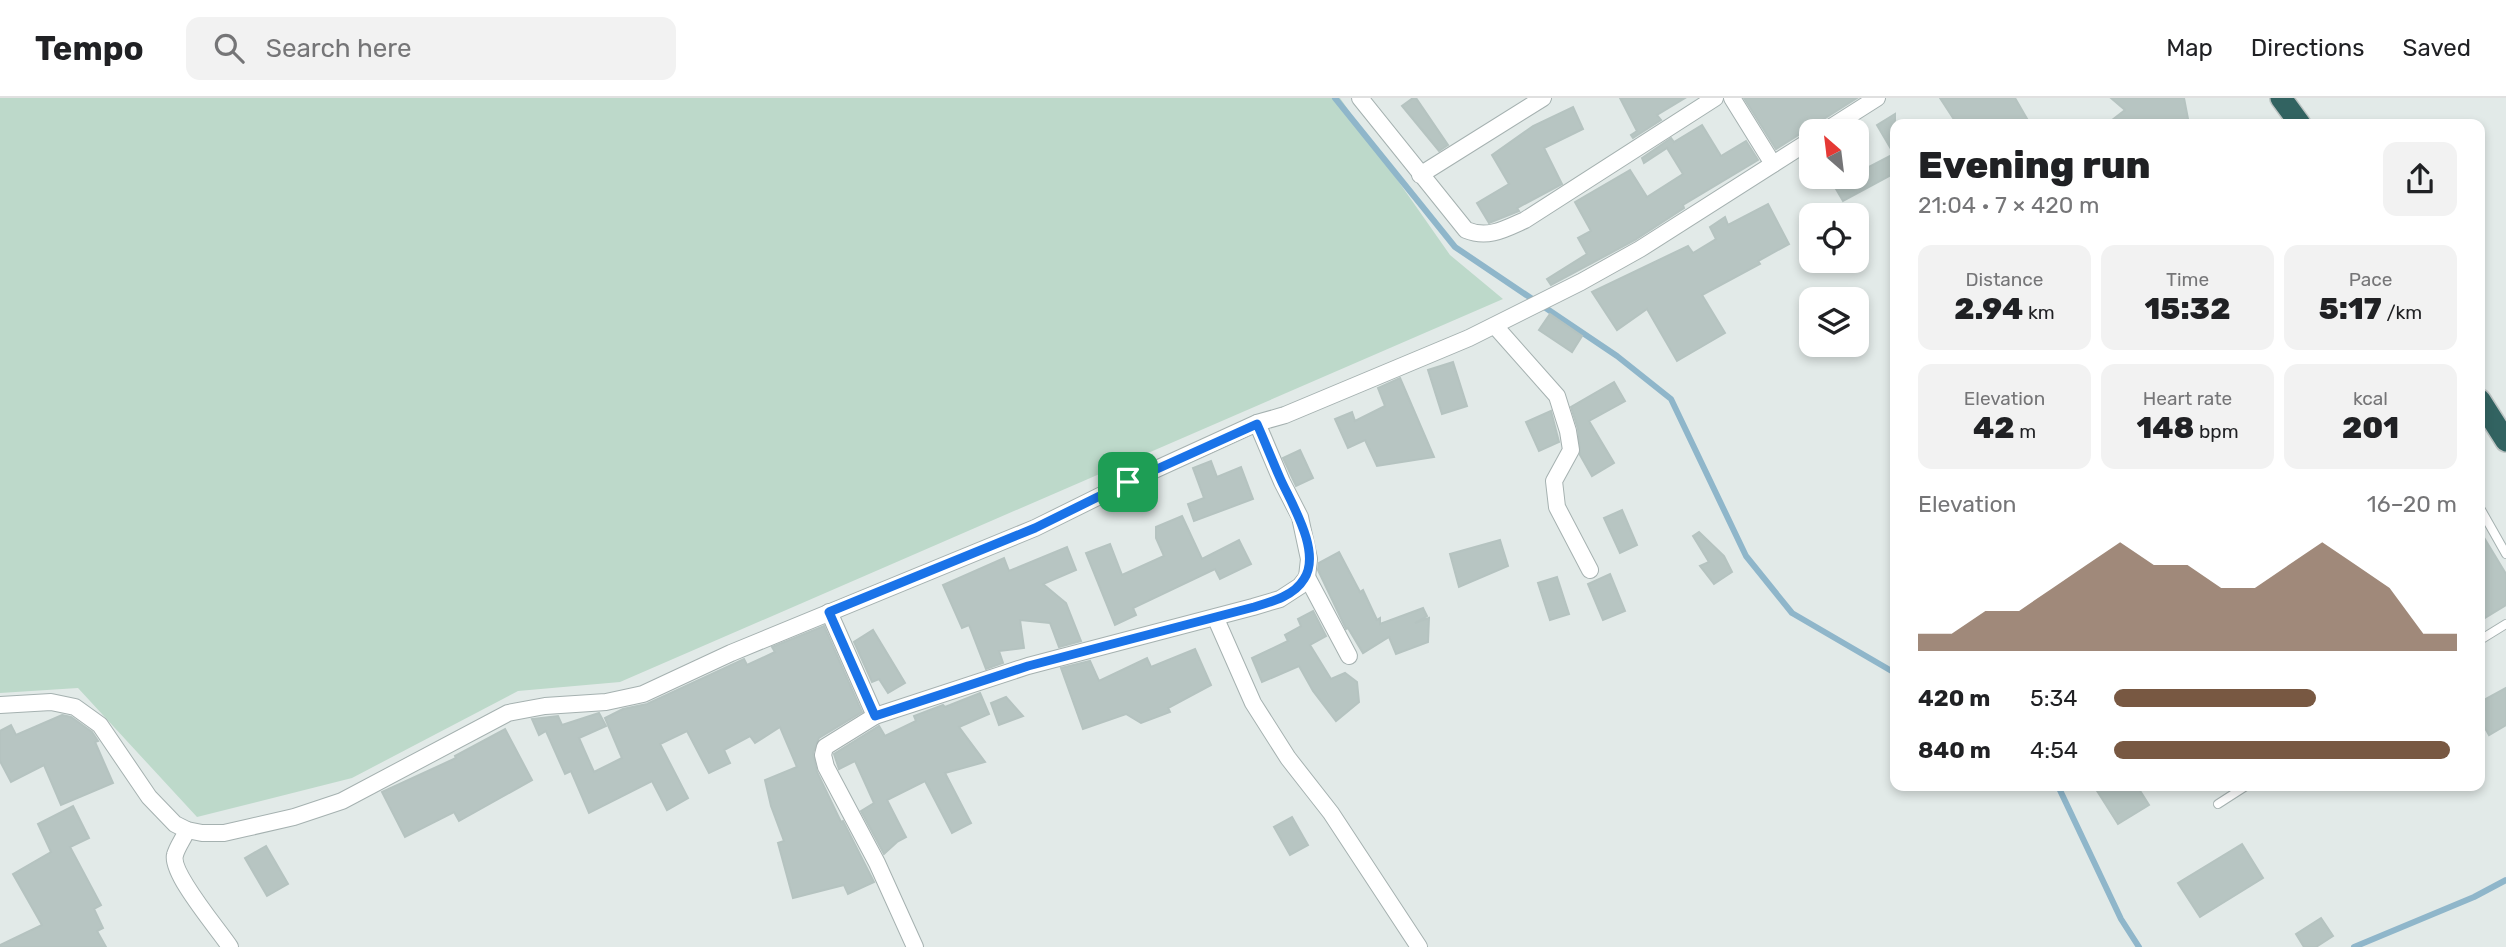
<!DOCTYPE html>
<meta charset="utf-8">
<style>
:root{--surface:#fff;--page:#f2f2f2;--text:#202124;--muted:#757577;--line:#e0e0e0;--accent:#785842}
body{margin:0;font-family:Rubik,sans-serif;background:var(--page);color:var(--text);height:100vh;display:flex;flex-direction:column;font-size:26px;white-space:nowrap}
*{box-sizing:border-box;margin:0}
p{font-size:23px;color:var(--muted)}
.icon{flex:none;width:38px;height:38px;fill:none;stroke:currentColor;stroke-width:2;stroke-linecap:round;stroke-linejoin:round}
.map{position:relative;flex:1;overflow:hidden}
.panel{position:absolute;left:1890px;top:21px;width:595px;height:672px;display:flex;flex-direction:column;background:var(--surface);border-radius:14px;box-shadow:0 4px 10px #0003}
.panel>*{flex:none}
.needle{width:46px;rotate:332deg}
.controls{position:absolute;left:1799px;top:21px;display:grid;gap:14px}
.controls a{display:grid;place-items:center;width:70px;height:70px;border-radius:14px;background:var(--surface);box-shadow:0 4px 10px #0003;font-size:35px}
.pin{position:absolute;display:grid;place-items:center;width:60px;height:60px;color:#fff;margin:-30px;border-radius:14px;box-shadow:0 4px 10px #0006}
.round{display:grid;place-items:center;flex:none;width:74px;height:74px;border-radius:14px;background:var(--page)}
.head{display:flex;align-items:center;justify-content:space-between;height:119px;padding:0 28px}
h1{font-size:38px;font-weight:800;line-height:52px}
.metrics{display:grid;grid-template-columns:repeat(3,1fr);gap:10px;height:119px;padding:7px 28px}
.metrics div{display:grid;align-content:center;border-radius:14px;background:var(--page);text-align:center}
.metrics b{font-size:30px;font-weight:800}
.metrics small{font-size:19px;font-weight:400}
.metrics p{font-size:19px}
.chart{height:196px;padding:14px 28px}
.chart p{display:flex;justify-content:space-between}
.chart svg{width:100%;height:126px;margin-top:7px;fill:var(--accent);opacity:.7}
ul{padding:0 28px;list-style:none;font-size:23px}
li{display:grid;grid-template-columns:112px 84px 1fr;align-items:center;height:52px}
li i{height:18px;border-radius:9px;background:var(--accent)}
header{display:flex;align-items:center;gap:42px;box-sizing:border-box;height:98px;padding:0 35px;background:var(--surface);border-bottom:2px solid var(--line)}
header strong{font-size:33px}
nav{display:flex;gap:38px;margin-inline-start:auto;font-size:24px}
.search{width:490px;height:63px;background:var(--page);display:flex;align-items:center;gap:18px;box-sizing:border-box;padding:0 24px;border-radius:14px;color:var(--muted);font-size:26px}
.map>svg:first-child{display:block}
.green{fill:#bdd9ca}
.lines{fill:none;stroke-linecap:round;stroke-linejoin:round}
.stream{stroke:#8fb6ca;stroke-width:6}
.building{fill:#b7c5c2;stroke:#b5c3c0;stroke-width:2}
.lane-casing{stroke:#a5b1b0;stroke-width:10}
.street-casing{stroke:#a5b1b0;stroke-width:18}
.highway-casing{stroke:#bdc4c3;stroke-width:24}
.lane{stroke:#fff;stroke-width:8}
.street{stroke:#fff;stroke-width:16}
.highway{stroke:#326361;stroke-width:21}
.route-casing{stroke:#fff;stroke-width:14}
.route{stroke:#1a73e8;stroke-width:9}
</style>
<header>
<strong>Tempo</strong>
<div class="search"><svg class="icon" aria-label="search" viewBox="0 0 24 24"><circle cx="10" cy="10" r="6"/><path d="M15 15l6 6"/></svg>Search here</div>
<nav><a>Map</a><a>Directions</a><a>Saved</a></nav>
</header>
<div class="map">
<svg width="2506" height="849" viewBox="0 0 2506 849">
<rect width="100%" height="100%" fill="#e2eae8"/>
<polygon class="green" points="0,0 1340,0 1450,157 1503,201 620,584 518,593 352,680 197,719 78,590 0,595"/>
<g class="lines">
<g class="stream">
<polyline points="1335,0 1455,149 1617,258 1671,301 1746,458 1792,515 1895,575"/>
<polyline points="2058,688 2121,821 2139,849"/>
<polyline points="2354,849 2474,799 2506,782"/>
</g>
</g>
<g class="building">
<polygon points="1413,0 1416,0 1448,47 1439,53 1402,8"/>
<polygon points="1620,0 1685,0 1657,17 1661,22 1633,40 1631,37 1637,33"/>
<polygon points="1744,0 1857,0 1776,51"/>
<polygon points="1940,0 2015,0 2030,26 1957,26"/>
<polygon points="2111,0 2184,0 2189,26 2107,26 2125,12"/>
<polygon points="1573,9 1583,31 1544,50 1562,86 1517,110 1519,113 1489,125 1477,105 1509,86 1492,57 1533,28"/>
<polygon points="1895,16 1895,75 1843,103 1829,79 1857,79 1857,75 1894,56 1877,27"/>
<polygon points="1702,27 1721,58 1746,43 1758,62 1683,107 1684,110 1635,142 1551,187 1547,181 1587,156 1578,140 1591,133 1575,104 1630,72 1647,99 1683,76 1667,50 1644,65 1642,60 1671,40 1674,44"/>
<polygon points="1768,106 1789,146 1758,163 1760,166 1702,197 1725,235 1677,263 1647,211 1617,232 1592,194 1688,148 1693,155 1716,141 1710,129 1725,119 1728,127"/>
<polygon points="1550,216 1582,238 1572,254 1539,232"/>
<polygon points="1453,264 1467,308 1442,316 1428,272"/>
<polygon points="1400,280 1434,359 1377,368 1365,342 1348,350 1335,321 1352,314 1355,323 1385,308 1378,290"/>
<polygon points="1614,284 1625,303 1589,323 1614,365 1592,378 1580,357 1578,331 1571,309"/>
<polygon points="1551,313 1559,344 1539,353 1526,324"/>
<polygon points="1300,352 1313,380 1296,388 1283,360"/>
<polygon points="1211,363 1217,379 1241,369 1253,401 1194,423 1188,406 1204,400 1193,370"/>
<polygon points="1622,412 1637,447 1620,455 1604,420"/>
<polygon points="1182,418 1202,461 1239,442 1251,466 1220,481 1215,471 1133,510 1136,517 1115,527 1086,455 1110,446 1122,477 1164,458 1156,440 1156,429"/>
<polygon points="2480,433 2506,476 2506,507 2480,523"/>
<polygon points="1699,434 1724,458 1732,474 1714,486 1700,468 1709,464 1693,438"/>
<polygon points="1500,442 1508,468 1459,489 1450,456"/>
<polygon points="1067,449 1076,472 1043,486 1066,505 1081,543 1059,549 1050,525 1020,522 1024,550 999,553 1003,565 986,571 969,527 962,530 943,487 1004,460 1009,473"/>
<polygon points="1339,454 1360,494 1363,492 1377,522 1380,520 1380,526 1423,510 1427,518 1415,525 1429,520 1428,544 1396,556 1389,539 1363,555 1348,530 1346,531 1318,472 1319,465"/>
<polygon points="1610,476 1625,513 1603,522 1588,486"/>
<polygon points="1557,479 1569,516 1550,522 1538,485"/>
<polygon points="1313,513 1326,538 1310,547 1331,581 1345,575 1357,584 1359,604 1336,623 1313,593 1299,568 1262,584 1252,560 1288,543 1285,537 1301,528 1298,521"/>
<polygon points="824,528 862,614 819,640 813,655 817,674 841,724 843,723 874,784 848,796 844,787 793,800 778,745 784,743 771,708 765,682 797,669 780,629 755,645 750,638 724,652 730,665 709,675 687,633 660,646 688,700 667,712 652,683 589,715 571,673 565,676 546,633 539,637 532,621 558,618 562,627 599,615 606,628 579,640 594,674 622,660 605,620 623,611 647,606 744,561 747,567 775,554 772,549"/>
<polygon points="873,532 905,585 888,595 879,581 872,584 854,544"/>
<polygon points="1195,551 1211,587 1168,610 1170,614 1141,625 1126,616 1083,631 1061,570 1090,563 1099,583 1147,560 1151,569"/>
<polygon points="2506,590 2506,627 2489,637 2480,621 2480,604"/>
<polygon points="980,595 989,616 959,629 985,664 945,675 971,725 952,735 925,683 887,702 906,739 897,744 884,756 861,713 874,705 855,663 839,671 834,656 879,628 885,638 916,623 914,618 943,607 945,609"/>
<polygon points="1006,599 1023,618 999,627 991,605"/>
<polygon points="62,617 71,619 92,634 98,643 95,644 113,685 61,707 44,667 11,684 0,663 0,633 11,627 16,637"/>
<polygon points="505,631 532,682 459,723 454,714 405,739 382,694 456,660 455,658"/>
<polygon points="2094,688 2137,688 2149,707 2118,726"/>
<polygon points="73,708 89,740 70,749 101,807 94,811 103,830 97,833 106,849 0,849 0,847 42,827 13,776 51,754 38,726"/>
<polygon points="1292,719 1308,747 1290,757 1274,729"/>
<polygon points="2242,746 2263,780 2200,819 2178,785"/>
<polygon points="266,748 288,786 267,798 245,760"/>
<polygon points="2321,820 2333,838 2316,849 2304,849 2296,836"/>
</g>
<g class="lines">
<defs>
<g id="lane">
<polyline points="2480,410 2506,456"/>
<polyline points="2480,542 2506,526"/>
<polyline points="2218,706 2246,688"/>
</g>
<g id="street">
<path d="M1360,0L1466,132C1488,141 1505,131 1525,122L1715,0"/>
<polyline points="1732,0 1773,66"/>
<polyline points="1825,33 1877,0"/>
<polyline points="1420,77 1543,0"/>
<polyline points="1495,228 1557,298 1568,333 1571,352 1554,383 1557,409 1590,472"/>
<polyline points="1307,479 1349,558"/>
<polyline points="829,514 875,618 1028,568 1253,509 1280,501 1300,488 1307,479 1309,461 1300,419 1282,384 1257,325"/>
<polyline points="1216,521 1253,605 1288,660 1331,715 1419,849"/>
<polyline points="0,607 51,604 75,609 100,627 149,699 175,726 187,732 202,735 224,735 246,730 294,719 342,703 508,615 545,608 606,604 643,596 731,555 1035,430 1128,384 1257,325 1285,317 1469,240 1581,184 1640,151 1811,42"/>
<polyline points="875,618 825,649 823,657 826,669 877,765 915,849"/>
<path d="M187,732C184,740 177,749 175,757C170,775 219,832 230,849"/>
</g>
<g id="highway">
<polyline points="2281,0 2300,26"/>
<polyline points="2480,302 2506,343"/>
</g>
</defs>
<use href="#lane" class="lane-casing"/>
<use href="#street" class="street-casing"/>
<use href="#highway" class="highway-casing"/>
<use href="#lane" class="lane"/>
<use href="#street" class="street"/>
<use href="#highway" class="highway"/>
</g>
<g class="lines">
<defs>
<path id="route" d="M1257,326C1265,344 1272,362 1280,380C1291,405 1322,454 1304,481C1294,498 1271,504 1254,509L1028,568L875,618L829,514L1035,430L1128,384Z"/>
</defs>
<use href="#route" class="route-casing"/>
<use href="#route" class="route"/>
</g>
</svg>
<div class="controls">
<a><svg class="needle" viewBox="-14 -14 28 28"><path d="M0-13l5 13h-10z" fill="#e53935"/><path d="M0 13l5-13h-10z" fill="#757577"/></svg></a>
<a><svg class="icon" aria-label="locate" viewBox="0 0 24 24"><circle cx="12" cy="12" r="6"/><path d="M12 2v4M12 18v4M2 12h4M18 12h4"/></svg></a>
<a><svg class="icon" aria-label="layers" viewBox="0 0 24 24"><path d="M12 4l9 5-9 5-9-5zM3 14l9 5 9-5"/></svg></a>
</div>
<div class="pin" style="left:1128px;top:384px;background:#1e9e55"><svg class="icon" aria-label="arrive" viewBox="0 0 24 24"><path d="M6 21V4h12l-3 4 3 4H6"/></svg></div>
<section class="panel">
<div class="head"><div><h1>Evening run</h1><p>21:04 · 7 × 420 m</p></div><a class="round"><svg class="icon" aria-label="share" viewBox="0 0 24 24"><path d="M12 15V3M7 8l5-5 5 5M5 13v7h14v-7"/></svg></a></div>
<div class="metrics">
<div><p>Distance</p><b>2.94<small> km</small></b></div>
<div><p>Time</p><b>15:32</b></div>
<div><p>Pace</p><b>5:17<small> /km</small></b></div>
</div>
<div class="metrics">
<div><p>Elevation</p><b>42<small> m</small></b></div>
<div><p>Heart rate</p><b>148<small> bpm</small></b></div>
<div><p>kcal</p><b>201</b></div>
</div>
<div class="chart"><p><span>Elevation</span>16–20 m</p>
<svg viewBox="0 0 160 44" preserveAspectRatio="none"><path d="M0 44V38L10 38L20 30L30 30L40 22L50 14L60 6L70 14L80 14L90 22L100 22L110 14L120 6L130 14L140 22L150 38L160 38V44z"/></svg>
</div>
<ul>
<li><b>420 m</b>5:34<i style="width:59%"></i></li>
<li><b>840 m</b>4:54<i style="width:98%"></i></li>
</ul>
</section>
</div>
